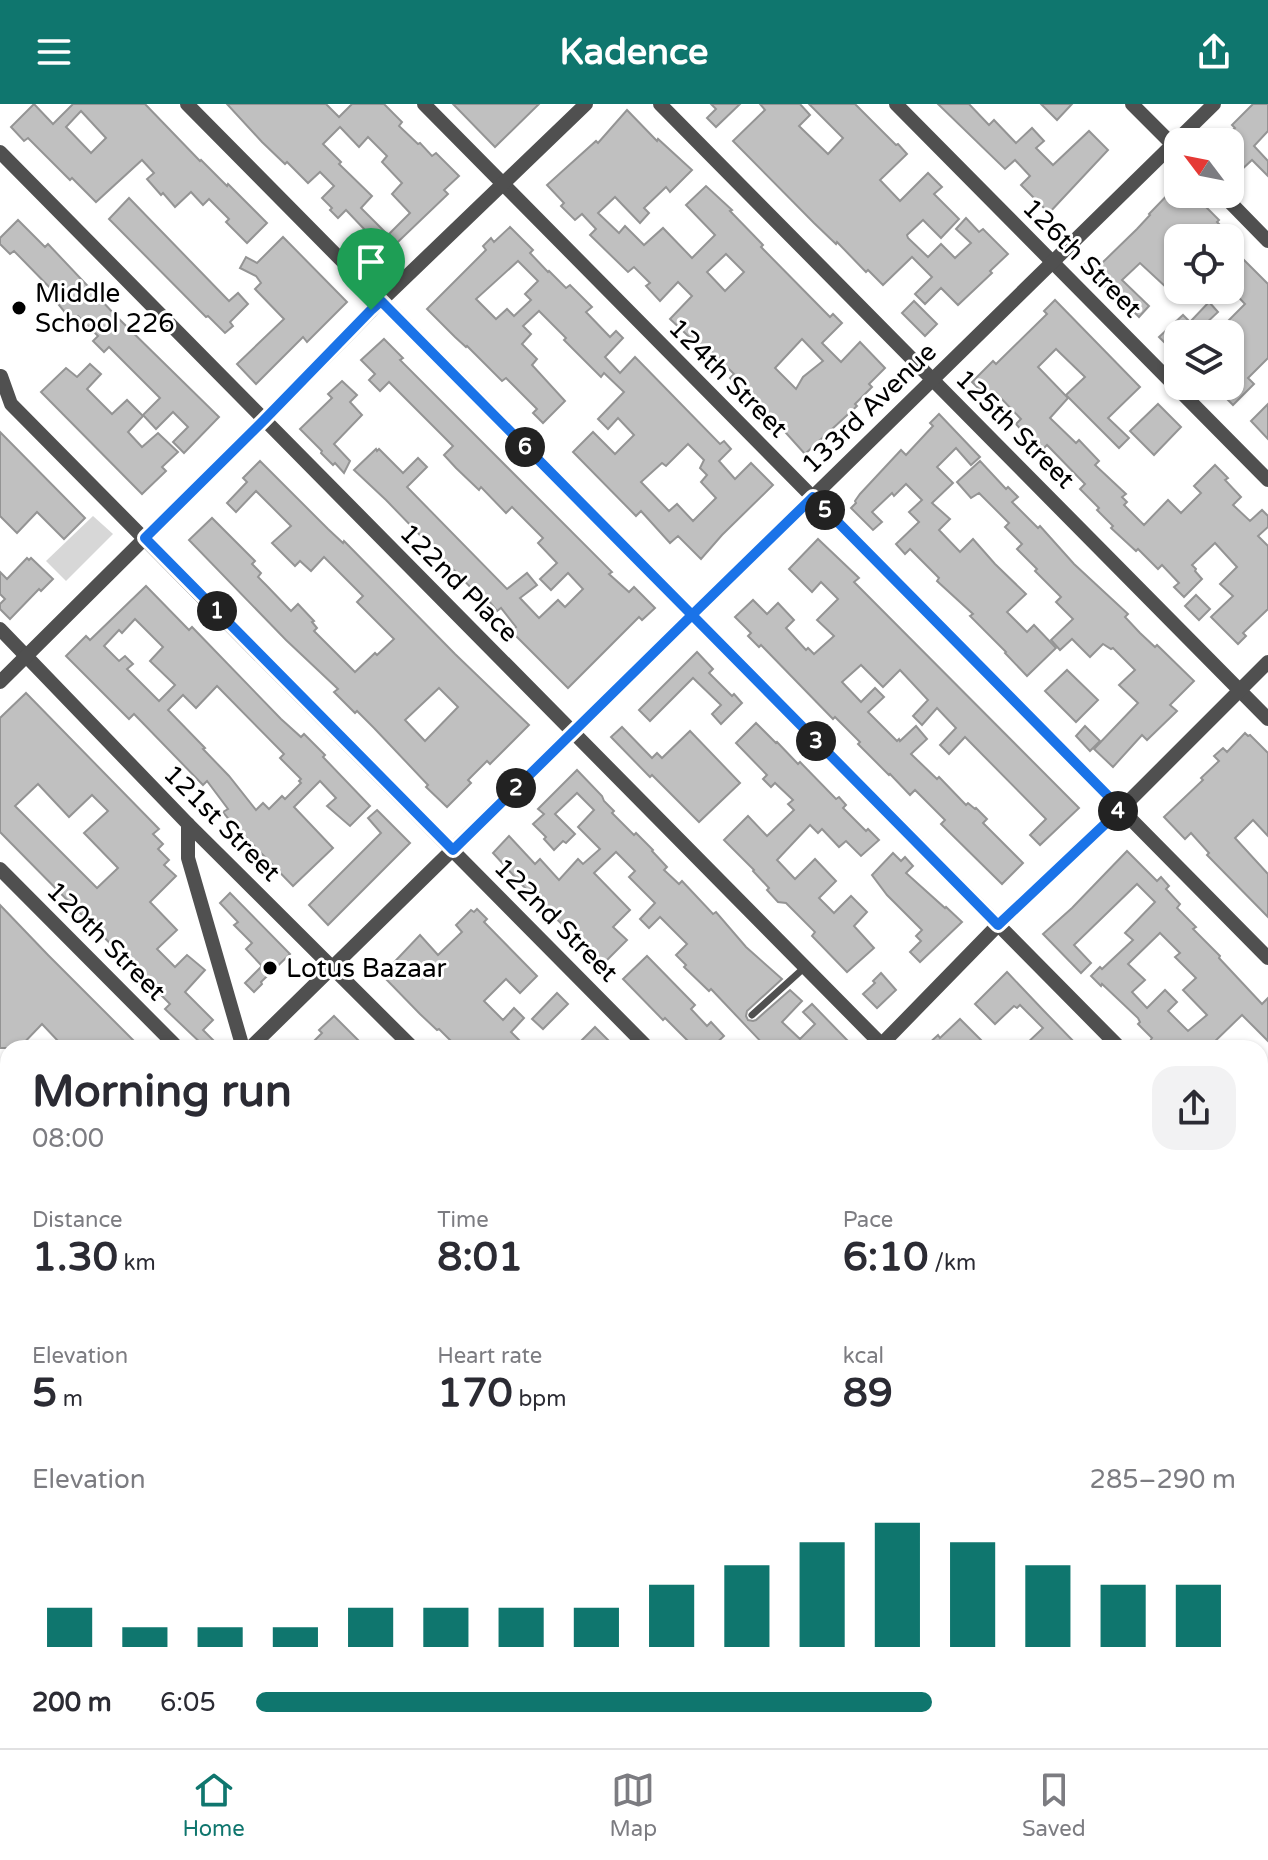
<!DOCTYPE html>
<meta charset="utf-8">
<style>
:root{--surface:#fff;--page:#f2f2f3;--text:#2b2b33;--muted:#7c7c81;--line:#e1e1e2;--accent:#0f766e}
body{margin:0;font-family:"Varela Round",sans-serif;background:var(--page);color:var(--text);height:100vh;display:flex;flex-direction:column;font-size:30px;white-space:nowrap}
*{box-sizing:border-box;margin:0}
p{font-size:26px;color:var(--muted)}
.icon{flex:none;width:44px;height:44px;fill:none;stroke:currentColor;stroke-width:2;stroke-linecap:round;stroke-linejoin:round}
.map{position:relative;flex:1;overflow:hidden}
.sheet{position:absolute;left:0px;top:936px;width:1268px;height:708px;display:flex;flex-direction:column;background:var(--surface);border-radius:24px 24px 0 0;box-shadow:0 2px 6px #0004}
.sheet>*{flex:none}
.needle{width:52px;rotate:302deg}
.tools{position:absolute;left:1164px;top:24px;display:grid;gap:16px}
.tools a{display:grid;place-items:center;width:80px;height:80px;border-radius:16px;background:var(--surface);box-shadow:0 2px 6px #0004;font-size:40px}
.pin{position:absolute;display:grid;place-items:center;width:68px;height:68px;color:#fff;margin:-82px -34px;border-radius:50% 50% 50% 0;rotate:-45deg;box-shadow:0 0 8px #0007}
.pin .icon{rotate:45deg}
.km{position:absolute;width:40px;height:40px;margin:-20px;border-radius:50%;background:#222;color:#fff;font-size:22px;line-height:40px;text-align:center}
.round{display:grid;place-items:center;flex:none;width:84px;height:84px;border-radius:24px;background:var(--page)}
.headline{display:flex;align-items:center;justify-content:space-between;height:136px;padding:0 32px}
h1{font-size:44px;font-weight:700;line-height:60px}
.figures{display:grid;grid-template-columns:repeat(3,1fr);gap:12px;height:136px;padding:8px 32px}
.figures div{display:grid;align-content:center}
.figures b{font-size:40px;font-weight:700}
.figures small{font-size:22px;font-weight:400}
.figures p{font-size:22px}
.chart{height:224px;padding:16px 32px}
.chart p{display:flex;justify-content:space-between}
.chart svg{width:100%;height:144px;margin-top:8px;stroke:var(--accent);stroke-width:6}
ul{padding:0 32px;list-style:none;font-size:26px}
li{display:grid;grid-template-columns:128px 96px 1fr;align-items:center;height:60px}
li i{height:20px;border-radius:10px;background:var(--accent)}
header{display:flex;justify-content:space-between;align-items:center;height:104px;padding:0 32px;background:var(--accent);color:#fff;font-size:36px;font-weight:700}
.menu{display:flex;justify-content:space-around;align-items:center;height:112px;border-top:2px solid var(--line);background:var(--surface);font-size:22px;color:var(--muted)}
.menu a{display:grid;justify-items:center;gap:4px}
.menu .on{color:var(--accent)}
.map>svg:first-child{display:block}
.green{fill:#d7d7d7}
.building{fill:#c0c0c0;stroke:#949494;stroke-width:2;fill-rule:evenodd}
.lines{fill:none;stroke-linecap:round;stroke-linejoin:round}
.lane{stroke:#505050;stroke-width:7}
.street{stroke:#505050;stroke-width:14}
.secondary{stroke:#1d1d1d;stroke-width:16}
.route-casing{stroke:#fff;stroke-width:16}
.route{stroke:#1a73e8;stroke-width:10}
.poi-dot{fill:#000;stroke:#fff;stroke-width:3}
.labels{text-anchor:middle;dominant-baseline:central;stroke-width:6;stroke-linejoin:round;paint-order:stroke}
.street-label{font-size:26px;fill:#000;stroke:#fff}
.poi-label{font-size:26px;fill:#000;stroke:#fff;text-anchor:start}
</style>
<header><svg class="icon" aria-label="menu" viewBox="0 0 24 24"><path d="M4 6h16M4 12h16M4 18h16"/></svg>Kadence<svg class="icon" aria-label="share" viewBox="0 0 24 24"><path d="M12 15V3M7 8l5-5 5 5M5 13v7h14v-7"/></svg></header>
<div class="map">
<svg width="1268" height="1644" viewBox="0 0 1268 1644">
<rect width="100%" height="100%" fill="#fff"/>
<polygon class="green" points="93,412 113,430 66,477 46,457"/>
<g class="building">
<path d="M34,0L53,20L73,0H145L200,57L201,56L227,82L228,80L267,119L247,139L226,118L229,115L209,95L203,101L191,88L175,103L163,89L161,91L147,75L154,69L142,56L96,98L72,74L70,76L28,34L24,37L11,23ZM81,7L106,34L91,49L66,23Z"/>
<path d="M227,0H326L339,13L352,0H384L402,18L399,22L418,40L420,39L432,52L436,49L459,72L444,86L448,90L379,156L359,134L366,127L346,106L338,114L330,106L332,104L322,94L334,82L320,68L308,79L287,58L285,60L262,38ZM340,23L359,43L368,33L387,52L382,58L402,79L392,90L410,109L388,131L361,104L372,92L339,60L341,58L323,40Z"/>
<polygon points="453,0 539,0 495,43"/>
<polygon points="711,0 740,0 716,23 707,14 716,5"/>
<polygon points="760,0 800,0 810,11 799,22 828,50 843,34 809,0 855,0 896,41 898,40 907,50 880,76 900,97 928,69 942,83 934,90 959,115 941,134 923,116 907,131 908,134 928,153 941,140 955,154 971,139 956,125 966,114 979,128 983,125 1008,150 990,167 992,169 958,201 941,184 925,200 915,190 932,173 912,153 883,181 868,166 866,168 837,138 836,140 814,119 733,37 765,6"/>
<polygon points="938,0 969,0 989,21 994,16 1016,39 1032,24 1044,37 1036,44 1053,61 1089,27 1108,46 1049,109 1021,81 1030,72 1015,56 1005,65"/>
<polygon points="1041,0 1072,0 1057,16"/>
<polygon points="1253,0 1268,0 1268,27 1254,42 1268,57 1268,72 1252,56 1238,69 1230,60 1230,38 1220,38 1235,24 1232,21"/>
<path d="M627,6L657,37L658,35L692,66L670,88L666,83L644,104L649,109L640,119L615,93L598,109L619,129L625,122L644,141L663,124L692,154L715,131L686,101L706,82L732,106L730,107L763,141L761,143L830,213L833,210L842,219L822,239L841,258L860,238L885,264L869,280L872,283L855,300L857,302L805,350L743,281L740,285L730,274L734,270L706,242L702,245L670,215L692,192L678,178L660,197L646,182L650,179L634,163L628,168L590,131L596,125L582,110L575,116L561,102L564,99L547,81L596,37L598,39ZM726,150L744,168L725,187L707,168ZM802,235L823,257L803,273L796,285L775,264Z"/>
<polygon points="1178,80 1178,90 1193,90 1219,116 1217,118 1227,128 1220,134 1178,134 1178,173 1167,184 1140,159 1122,176 1149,202 1139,213 1123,197 1121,199 1084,161 1093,152 1101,160 1137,125 1150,111 1149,110"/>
<polygon points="129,94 229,197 238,189 248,200 230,218 233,222 225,229 208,212 206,213 109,115"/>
<polygon points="18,116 45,143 48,140 117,213 219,313 184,349 173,338 188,323 173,308 156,325 143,311 160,294 109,243 104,248 93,237 98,232 78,212 72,217 54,195 58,192 14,147 10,150 0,140 0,134"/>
<path d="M510,123L533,146L530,149L548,168L549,167L566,184L570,181L592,203L586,208L610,233L616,227L623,234L605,253L620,269L635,253L720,340L724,337L731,345L719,357L735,375L751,359L773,381L722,431L701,455L678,432L670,439L641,407L636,412L573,348L593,328L615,350L634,331L618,314L608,325L598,315L624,288L604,269L601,273L564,236L566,234L539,207L523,222L531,230L522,240L537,255L532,261L565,297L543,319L533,309L537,305L506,274L502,277L467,242L466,243L455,233L427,205L486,146L483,142L491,134L494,138ZM518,157L538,177L525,190L531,196L514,212L507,205L496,215L476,195ZM688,340L704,356L700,364L707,371L701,378L716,394L693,417L677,400L669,407L641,378L662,359L666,362Z"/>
<polygon points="283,133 347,198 307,238 303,233 256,280 237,260 284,215 255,185 261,179 256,172 240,164 246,153 257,159"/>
<polygon points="1230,142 1268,180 1268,254 1248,274 1254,280 1233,301 1223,291 1230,284 1230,234 1238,226 1229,216 1245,200 1230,184"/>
<polygon points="1055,196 1140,283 1108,314 1129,334 1119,344 1066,291 1085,273 1056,245 1038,263 1068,294 1050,314 1076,339 1079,336 1099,357 1095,361 1126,390 1122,393 1127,398 1124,401 1144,421 1168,396 1181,409 1201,389 1194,382 1215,361 1228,374 1225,376 1241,393 1233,401 1250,417 1262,406 1268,412 1268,423 1258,432 1268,442 1268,505 1243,529 1246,532 1238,540 1211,513 1233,492 1220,480 1237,463 1215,439 1192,461 1196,465 1195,467 1202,475 1184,493 1174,483 1179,479 1162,461 1158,465 1138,445 1136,447 1111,424 1113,422 1097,406 1099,404 1080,385 1085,380 1047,341 1040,348 1021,330 1023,328 1016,320 1021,315 996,289 990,296 972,278 993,257 996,260 1047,210 1044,207"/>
<polygon points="914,197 937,220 925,232 902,209"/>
<polygon points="1209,198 1218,208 1203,222 1211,230 1178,230 1178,252 1159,233 1183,211 1190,218"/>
<polygon points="384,235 403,254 400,256 612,468 609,470 629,488 634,483 655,504 642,516 639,513 568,584 516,532 512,526 516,523 501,504 497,507 480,486 477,490 386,396 354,366 376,345 377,347 379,345 403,369 418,354 427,363 407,383 507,485 527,469 537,481 520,494 539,514 558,496 565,503 583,485 568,469 551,486 540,475 557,459 538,439 543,434 512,403 506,409 481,383 479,386 456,364 444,351 453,342 389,278 380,287 369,276 375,270 361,256"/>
<polygon points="90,260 101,270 87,285 112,310 127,296 143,312 128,328 142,343 158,329 178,348 162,363 166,367 142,390 41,288 66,264 77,273"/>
<polygon points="342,277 357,291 350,298 362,311 334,340 350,357 344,369 335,359 333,361 321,349 322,347 300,325 332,294 328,290"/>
<polygon points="1158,300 1181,323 1154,351 1130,327"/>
<polygon points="1268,300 1268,335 1251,317"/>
<polygon points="939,310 980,353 971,361 956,344 937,363 953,379 932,399 950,415 939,426 960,448 973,435 995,460 1026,490 1007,508 1027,528 1034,521 1056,544 1027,572 1005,549 1006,548 970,512 973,510 937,477 939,474 910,445 905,450 896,440 919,418 909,408 922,396 906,380 894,392 892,389 872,408 882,418 873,426 851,404 856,399 855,397 860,390 901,346 906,351 933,322 930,319"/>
<polygon points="0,328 85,414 64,435 37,408 17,429 0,412"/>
<path d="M260,357L328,425L343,439L344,437L455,550L529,621L490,660L487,657L468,676L471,679L447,703L426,683L428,681L374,624L357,607L355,609L334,588L338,585L286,536L189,436L212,414L255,457L252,460L261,469L258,473L267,482L291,507L298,500L314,517L312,518L317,524L314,527L355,568L375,549L377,551L394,535L357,498L363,492L324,453L311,467L300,457L295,462L272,439L291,422L256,387L236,408L227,399L247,378L243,374ZM439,584L458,603L425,637L405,616Z"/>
<polygon points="980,357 1006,385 1008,383 1018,393 1012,398 1038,424 1040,422 1074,460 1128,510 1125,513 1140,529 1155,543 1157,541 1194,577 1170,601 1177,607 1147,636 1142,631 1113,663 1094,645 1138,599 1119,581 1135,566 1113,544 1111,545 1103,540 1090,553 1072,535 1060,546 1051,536 1073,515 1056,498 1061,493 1035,467 1037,465 1017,445 1022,440 1005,423 1009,419 979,389 971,394 957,378"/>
<polygon points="818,435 859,474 854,478 1079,704 1040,741 1030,731 1046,715 965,633 949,650 940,641 956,624 937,604 922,621 913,612 928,596 900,566 883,583 861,561 842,578 861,598 875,584 884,593 868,608 897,637 899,635 900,637 916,622 927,635 911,650 937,675 939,673 966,701 968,699 975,705 976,704 987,715 983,719 1023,759 1002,780 941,720 945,716 915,686 910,691 890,670 889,671 858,640 860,638 835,613 833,615 761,541 759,543 748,532 751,529 735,513 753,496 767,510 778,499 794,516 786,524 806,546 808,544 814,550 834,532 817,516 838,495 821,478 812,488 789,465"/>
<polygon points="27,454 29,456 31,454 53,475 41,487 39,485 10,515 0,505 0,500 5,495 0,490 0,468 7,475"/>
<path d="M146,482L189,526L192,523L281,615L301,633L304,630L325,651L323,653L370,702L350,722L327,702L336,694L320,677L294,703L333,744L293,782L231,718L223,708L228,705L207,677L203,681L134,610L129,615L66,552L86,532L90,536ZM135,515L163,543L150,557L175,581L159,597L127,565L133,560L125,552L119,557L104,542L119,526L122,529ZM217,582L284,650L280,654L301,675L299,677L301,679L285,695L282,692L269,705L263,699L256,706L229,672L203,645L205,644L168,606L183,591L196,604Z"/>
<polygon points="1196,491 1210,505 1199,516 1185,502"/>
<polygon points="697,548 713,565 709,569 732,592 734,590 742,599 721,620 712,610 721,601 693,574 650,617 639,606"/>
<polygon points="1067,566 1098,596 1076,618 1045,587"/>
<path d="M26,589L159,725L153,730L163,740L158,745L169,756L164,761L176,772L150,798L177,826L157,845L175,863L187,851L205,866L185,888L213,916L203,926L215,938L209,944H206L165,905L170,900L0,728V614ZM38,680L69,713L92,691L108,707L84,729L118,764L97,784L15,702Z"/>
<polygon points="756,619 776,639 777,638 798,660 800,658 836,695 839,693 846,701 843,704 866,727 868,725 879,736 861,752 846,737 839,743 822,725 818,729 810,721 777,756 795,775 815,755 836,777 819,794 834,809 851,792 867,808 854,822 874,844 847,868 812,832 815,828 786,799 778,798 767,786 769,784 753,767 754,766 724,736 748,712 767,732 794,706 788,700 793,696 775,679 771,683 763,675 767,671 736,639"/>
<polygon points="1085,622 1100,637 1090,647 1076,632"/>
<polygon points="622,623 652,654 657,649 662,654 690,627 740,679 699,718 652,671 650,673 611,633"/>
<polygon points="1245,629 1248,632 1250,631 1268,649 1268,732 1253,716 1235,734 1268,770 1268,813 1207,751 1209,749 1191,729 1185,735 1164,713 1203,676 1201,674 1219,657 1214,652 1223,644 1227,648"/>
<polygon points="577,666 602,692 604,697 614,707 612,709 634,731 636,729 653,746 652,747 667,763 664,766 679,780 682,777 713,810 716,808 746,843 782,875 747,907 746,912 748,916 753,917 756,916 790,886 802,897 782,918 800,935 815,920 803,908 812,900 847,936 839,944 767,944 711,885 709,887 684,863 686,861 676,851 687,840 660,813 649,824 640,815 655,799 629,773 635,767 616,748 594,769 630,806 613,823 627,836 601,862 571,831 572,830 525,784 493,749 509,732 535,760 540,755 559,776 578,755 583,760 600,745 578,723 594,706 577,689 555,710 575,730 566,739 563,737 554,746 544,735 546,733 533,720 544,710 538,705"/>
<polygon points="377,706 410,739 328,821 309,801 381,729 368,714"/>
<path d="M1127,747L1157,777L1161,773L1169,782L1166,785L1180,800L1177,804L1196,823L1193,825L1220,852L1219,854L1262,900L1268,894V937L1242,911L1208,944H1157L1150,937L1152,934L1138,920L1140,918L1138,914L1102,880L1101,882L1091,872L1100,863L1102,865L1133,836L1125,829L1155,798L1137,780L1074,841L1091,859L1081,869L1043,830L1072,804ZM1160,829L1180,849L1175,853L1196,874L1183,886L1207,911L1188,927L1168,907L1177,898L1165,886L1147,904L1132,888L1145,876L1128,860Z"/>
<polygon points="893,749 901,757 905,753 913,762 906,769 945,804 946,803 962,818 920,858 910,848 921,837 916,832 922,826 887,791 872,771"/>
<polygon points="230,789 290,850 261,878 262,880 254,888 245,879 262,862 246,845 252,839 234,821 238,818 220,799"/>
<polygon points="0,801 48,851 141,944 53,944 59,938 42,920 19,944 0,944"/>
<polygon points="477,805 487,815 484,818 537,872 520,889 506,875 484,897 503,916 514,904 524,914 511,928 527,944 458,944 439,925 437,926 420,910 382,871 420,831 438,851 462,828 456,821 471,806 474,808"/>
<polygon points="647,852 695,901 691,905 707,922 711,918 724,932 711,944 695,944 665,914 663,916 623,875"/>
<polygon points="1007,868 1044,907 1080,944 1022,944 1043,924 1020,901 1017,904 1014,902 995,920 975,900"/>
<polygon points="881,869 896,886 877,904 863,890 875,879 873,877"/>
<polygon points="557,889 568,900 543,925 532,915"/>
<polygon points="334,912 366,944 307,944 322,929 319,926"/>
<polygon points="960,915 989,944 924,944 938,931 940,934"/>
<polygon points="595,923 608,936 599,944 574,944"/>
<polygon points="0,1622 8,1630 8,1636 14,1636 23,1644 7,1644 0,1637"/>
</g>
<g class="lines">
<g class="lane">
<polyline points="752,911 805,863"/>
<polyline points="515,1636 522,1644"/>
<polyline points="559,1644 568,1636"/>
</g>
<g class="street">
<polyline points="187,0 1120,944"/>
<polyline points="424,0 1268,854"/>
<polyline points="660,0 1268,615"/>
<polyline points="896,0 1268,376"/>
<polyline points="1132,0 1177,45"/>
<polyline points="0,48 885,944"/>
<polyline points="1222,90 1268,137"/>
<polyline points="1,272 11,300 648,944"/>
<polyline points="0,525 188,720 413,944"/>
<polyline points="0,578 264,316 381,197 586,0"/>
<polyline points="188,720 188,754 243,944"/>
<polyline points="0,765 178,944"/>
<polyline points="250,944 1214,0"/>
<polyline points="878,944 998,821 1121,705 1268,558"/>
<polyline points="1260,1085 1268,1093"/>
<polyline points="1260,1182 1268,1175"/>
<polyline points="0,1195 8,1187"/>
<polyline points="0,1261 8,1269"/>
<polyline points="1260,1324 1268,1332"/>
<polyline points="0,1500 8,1508"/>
<polyline points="1260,1563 1268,1571"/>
<polyline points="135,1636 143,1644"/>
<polyline points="370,1636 378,1644"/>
<polyline points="860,1636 868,1644"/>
<polyline points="1096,1636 1103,1644"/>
<polyline points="170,1644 178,1636"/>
<polyline points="794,1644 802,1636"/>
</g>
<g class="secondary">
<polyline points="0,1013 8,1021"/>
<polyline points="615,1636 623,1644"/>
</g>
</g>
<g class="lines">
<defs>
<polyline id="route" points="371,206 264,316 145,434 453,746 692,511 998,821 1121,705 813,393 692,511 381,197 371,206"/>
</defs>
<use href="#route" class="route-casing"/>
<use href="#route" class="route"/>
</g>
<g class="poi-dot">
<circle cx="19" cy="204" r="8"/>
<circle cx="270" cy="864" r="8"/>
</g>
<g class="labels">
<g class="street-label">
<text transform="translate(1082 154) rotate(45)">126th Street</text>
<text transform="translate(728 274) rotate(45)">124th Street</text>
<text transform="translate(869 304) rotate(-44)">133rd Avenue</text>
<text transform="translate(1015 325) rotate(45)">125th Street</text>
<text transform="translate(459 479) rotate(45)">122nd Place</text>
<text transform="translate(222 719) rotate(45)">121st Street</text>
<text transform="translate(556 816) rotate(45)">122nd Street</text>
<text transform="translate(106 837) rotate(45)">120th Street</text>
</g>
<g class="poi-label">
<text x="35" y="189">Middle<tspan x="35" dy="30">School 226</tspan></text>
<text x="286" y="864">Lotus Bazaar</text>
</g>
</g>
</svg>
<div class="tools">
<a><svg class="needle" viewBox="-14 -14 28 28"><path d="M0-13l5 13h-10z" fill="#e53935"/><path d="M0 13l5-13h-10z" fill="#7c7c81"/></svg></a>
<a><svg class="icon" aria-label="locate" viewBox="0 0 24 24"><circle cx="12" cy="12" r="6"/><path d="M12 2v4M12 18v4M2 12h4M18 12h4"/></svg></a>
<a><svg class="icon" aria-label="layers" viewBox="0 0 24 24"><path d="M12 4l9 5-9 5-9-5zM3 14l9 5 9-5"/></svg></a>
</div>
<div class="pin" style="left:371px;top:206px;background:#1e9e55"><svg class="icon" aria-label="arrive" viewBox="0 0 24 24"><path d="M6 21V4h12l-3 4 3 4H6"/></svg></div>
<b class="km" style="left:217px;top:507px">1</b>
<b class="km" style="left:516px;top:684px">2</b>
<b class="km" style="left:816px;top:637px">3</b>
<b class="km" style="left:1118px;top:707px">4</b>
<b class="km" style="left:825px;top:406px">5</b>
<b class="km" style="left:525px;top:343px">6</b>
<section class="sheet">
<div class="headline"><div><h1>Morning run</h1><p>08:00</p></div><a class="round"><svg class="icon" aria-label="share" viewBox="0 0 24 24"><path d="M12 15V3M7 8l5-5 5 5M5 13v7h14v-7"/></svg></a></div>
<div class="figures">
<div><p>Distance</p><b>1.30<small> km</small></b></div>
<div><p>Time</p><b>8:01</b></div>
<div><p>Pace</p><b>6:10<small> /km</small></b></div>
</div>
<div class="figures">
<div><p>Elevation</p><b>5<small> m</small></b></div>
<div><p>Heart rate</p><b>170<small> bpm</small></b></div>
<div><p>kcal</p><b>89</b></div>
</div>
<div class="chart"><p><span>Elevation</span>285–290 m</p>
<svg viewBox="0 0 160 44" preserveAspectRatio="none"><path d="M5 44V32M15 44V38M25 44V38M35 44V38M45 44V32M55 44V32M65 44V32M75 44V32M85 44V25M95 44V19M105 44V12M115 44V6M125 44V12M135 44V19M145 44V25M155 44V25"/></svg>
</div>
<ul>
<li><b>200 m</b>6:05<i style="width:69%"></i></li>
</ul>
</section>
</div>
<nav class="menu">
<a class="on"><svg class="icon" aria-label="home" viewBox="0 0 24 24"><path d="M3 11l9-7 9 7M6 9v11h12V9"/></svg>Home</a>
<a><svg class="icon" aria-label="map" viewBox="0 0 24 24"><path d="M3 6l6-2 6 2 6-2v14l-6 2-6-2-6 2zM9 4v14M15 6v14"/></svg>Map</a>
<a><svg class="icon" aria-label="saved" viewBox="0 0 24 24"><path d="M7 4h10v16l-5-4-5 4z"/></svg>Saved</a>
</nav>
